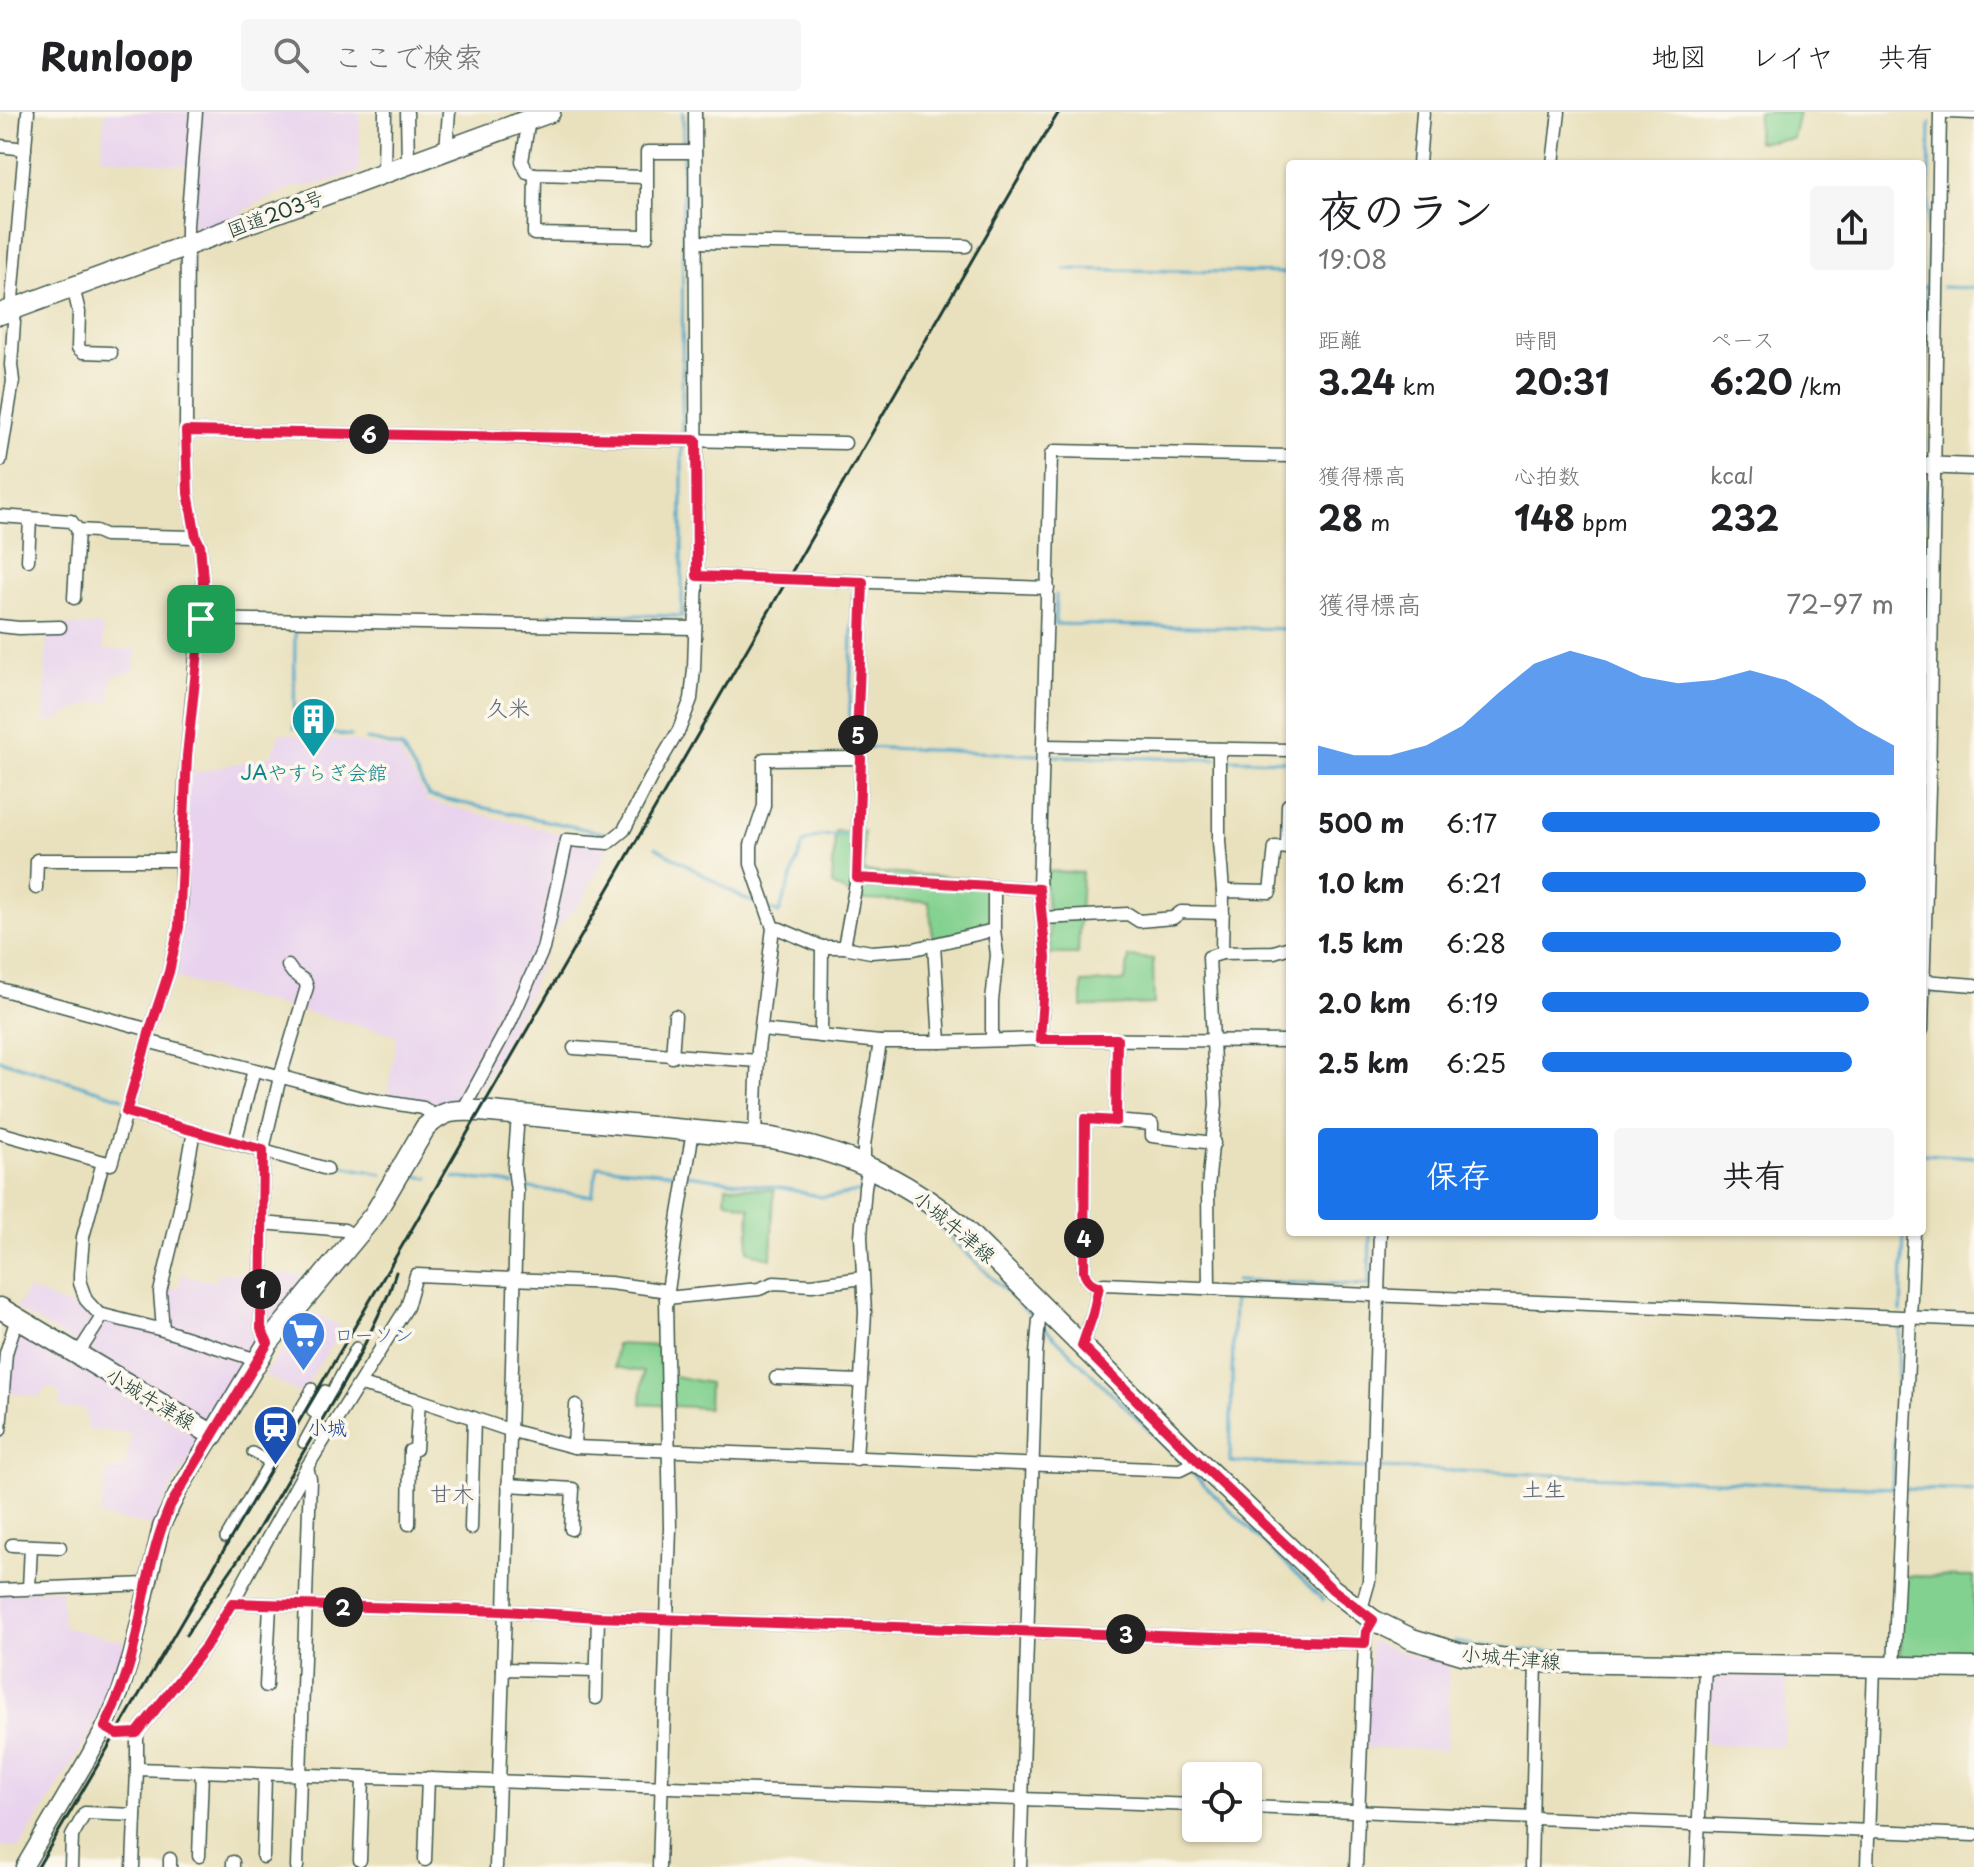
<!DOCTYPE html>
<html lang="ja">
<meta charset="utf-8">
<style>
:root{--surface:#fff;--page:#f6f6f6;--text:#202124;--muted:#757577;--line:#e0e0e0;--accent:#1a73e8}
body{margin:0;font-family:"Playpen Sans","Klee One",sans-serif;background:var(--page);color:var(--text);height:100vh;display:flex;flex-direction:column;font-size:30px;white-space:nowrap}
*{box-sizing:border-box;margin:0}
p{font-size:26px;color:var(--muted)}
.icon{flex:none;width:44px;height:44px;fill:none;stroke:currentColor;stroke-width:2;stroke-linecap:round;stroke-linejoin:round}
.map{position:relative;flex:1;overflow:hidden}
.details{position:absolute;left:1286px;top:48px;width:640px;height:1076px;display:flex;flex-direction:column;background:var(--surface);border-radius:8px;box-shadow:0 2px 6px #0004}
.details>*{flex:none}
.buttons{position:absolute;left:1182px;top:1650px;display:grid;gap:16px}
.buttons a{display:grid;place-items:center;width:80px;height:80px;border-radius:8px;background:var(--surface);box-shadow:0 2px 6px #0004;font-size:40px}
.pin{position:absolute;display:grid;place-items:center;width:68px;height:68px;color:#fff;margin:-34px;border-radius:16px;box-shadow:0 4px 12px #0006}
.km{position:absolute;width:40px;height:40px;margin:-20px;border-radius:50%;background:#222;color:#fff;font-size:22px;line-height:40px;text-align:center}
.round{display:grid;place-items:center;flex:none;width:84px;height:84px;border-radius:8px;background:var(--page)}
.overview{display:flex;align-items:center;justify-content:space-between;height:136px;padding:0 32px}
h1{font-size:44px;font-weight:700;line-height:60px}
.figures{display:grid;grid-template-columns:repeat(3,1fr);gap:12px;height:136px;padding:8px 32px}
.figures div{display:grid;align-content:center}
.figures b{font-size:34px;font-weight:700}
.figures small{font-size:22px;font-weight:400}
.figures p{font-size:22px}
.chart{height:224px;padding:16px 32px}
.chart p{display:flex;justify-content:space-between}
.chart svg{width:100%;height:144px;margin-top:8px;fill:var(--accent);opacity:.7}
.button{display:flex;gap:16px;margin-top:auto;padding:16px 32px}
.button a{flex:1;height:92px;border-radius:8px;background:var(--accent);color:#fff;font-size:32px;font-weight:700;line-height:92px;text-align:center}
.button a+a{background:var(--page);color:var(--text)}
ul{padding:0 32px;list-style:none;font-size:26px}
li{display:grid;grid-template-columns:128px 96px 1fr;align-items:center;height:60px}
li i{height:20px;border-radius:10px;background:var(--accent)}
header{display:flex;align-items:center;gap:48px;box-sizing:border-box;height:112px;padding:0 40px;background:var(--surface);border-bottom:2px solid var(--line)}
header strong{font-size:38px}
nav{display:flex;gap:44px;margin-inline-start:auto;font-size:28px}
.search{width:560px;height:72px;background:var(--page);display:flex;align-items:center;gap:20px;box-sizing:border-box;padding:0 28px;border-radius:8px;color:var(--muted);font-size:30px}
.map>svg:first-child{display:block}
.built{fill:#e8d2ee}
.green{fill:#83d190;stroke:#518762;stroke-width:2}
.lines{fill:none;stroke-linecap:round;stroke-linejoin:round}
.stream{stroke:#4da5ca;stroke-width:3}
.pedestrian-casing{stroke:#3d5649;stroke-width:12}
.minor-casing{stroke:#3d5649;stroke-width:15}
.tertiary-casing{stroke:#3d5649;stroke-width:19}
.primary-casing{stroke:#3d5649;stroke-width:23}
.trunk-casing{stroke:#3d5649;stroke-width:23}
.pedestrian{stroke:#fff;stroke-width:9}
.minor{stroke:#fff;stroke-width:12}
.tertiary{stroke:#fff;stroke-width:16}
.primary{stroke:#fff;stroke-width:20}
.trunk{stroke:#fff;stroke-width:20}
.rail{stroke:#1f3d34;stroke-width:3}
.route-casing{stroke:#fff;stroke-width:16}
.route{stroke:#e11d48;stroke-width:10}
.labels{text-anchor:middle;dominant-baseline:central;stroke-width:7;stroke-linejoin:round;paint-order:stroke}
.street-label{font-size:20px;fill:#1f3d34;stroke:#fbf7ec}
.culture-label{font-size:20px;fill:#0d838f;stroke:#fbf7ec}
.shop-label{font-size:20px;fill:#366cbe;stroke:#fbf7ec;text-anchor:start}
.transit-label{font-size:20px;fill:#164399;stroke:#fbf7ec;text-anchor:start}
.neighbourhood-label{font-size:22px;fill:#5c6677;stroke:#fbf7ec}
</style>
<header>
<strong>Runloop</strong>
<div class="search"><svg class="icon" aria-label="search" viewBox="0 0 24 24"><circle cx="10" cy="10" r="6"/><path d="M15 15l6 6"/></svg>ここで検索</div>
<nav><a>地図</a><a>レイヤ</a><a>共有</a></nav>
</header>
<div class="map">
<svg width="1974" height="1755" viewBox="0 0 1974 1755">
<rect width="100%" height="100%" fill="#fbf7ec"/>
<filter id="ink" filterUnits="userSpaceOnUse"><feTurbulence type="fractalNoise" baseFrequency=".0125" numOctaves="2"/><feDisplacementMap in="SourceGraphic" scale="16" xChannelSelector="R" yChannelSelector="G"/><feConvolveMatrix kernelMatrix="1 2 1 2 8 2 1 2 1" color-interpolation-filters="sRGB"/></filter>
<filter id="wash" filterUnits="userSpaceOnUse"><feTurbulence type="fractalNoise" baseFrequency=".006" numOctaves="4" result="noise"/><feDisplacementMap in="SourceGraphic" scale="32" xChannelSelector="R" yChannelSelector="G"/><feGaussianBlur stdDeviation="1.8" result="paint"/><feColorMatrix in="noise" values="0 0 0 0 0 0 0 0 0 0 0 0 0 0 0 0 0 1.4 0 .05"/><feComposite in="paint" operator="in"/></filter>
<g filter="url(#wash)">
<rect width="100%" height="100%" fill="#e9e1bd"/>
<g class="built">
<polygon points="105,0 360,0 359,60 320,72 291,76 244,98 237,107 196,123 192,119 195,55 101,45"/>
<polygon points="47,513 102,514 104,538 136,537 134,559 112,564 110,589 91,591 44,613"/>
<polygon points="280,621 352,629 399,639 428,689 610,734 582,789 552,821 529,883 486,968 465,988 431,993 387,986 397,923 233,882 172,865 186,728 189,662 271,644"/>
<polygon points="217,1161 298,1163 308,1167 270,1214 256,1214 256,1236 212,1312 16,1197 28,1177 94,1205 165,1214 163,1175 179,1176 181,1163 216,1170"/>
<polygon points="314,1200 342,1216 301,1282 264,1262"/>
<polygon points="15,1216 202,1327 170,1378 153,1414 100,1405 107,1360 125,1355 131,1321 87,1317 86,1297 60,1296 60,1281 48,1274 39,1285 6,1280"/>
<polygon points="61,1477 63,1515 126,1530 90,1622 20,1736 0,1734 0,1481"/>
<polygon points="1371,1529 1423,1547 1449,1553 1447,1638 1366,1636"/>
<polygon points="1707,1564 1787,1566 1784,1634 1705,1632"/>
</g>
<g class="green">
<polygon points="1758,0 1799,0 1793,27 1757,30"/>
<polygon points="835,719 864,719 864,760 989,767 991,815 933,827 929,790 862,788 832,773"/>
<polygon points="1044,759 1082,761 1078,842 1051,842"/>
<polygon points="1129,845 1153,847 1154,892 1082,895 1082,871 1125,869"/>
<polygon points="726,1074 774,1078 771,1147 748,1139 750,1096 725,1088"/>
<polygon points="616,1232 661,1234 664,1262 709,1271 708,1296 641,1292 643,1260 615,1255"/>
<polygon points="1903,1464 1974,1465 1974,1545 1900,1544"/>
</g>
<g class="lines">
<g class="stream">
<polyline points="683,36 683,0"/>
<polyline points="1064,157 1290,161"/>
<polyline points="1922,175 1934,175"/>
<polyline points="1942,175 1974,176"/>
<polyline points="682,324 683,43"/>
<polyline points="1924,345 1930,11"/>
<polyline points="1922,457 1924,362"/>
<polyline points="1056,483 1055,512 1290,517"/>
<polyline points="550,502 682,504 682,331"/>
<polyline points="295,521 294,616 351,624"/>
<polyline points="366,627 402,636 429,684 608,722"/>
<polyline points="863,635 1040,643"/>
<polyline points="853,641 849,625 853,482"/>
<polyline points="1047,644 1216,647"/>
<polyline points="1223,647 1290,649"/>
<polyline points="656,735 743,786 761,793"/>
<path d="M772,798L779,801L803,732C816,721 835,723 850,723L853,717"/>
<polyline points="1926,880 1974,883"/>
<polyline points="0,948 123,986"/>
<polyline points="1922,1042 1974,1045"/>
<polyline points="327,1051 382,1062"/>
<polyline points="687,1063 788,1077 821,1085 838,1084 861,1079"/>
<polyline points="416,1064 429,1066"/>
<polyline points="454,1066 496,1069 514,1073"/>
<polyline points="521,1075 592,1084 598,1054 680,1062"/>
<polyline points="869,1079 888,1079 929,1105 1036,1208"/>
<polyline points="1236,1169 1369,1173 1370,1120"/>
<polyline points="1234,1184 1230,1350 1366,1356"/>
<polyline points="1901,1200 1904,1120"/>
<polyline points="1042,1213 1182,1351"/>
<polyline points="1379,1356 1898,1376"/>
<polyline points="1190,1359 1323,1488"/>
<polyline points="1892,1376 1900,1213"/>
<polyline points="1906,1377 1974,1379"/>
<polyline points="1455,1530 1471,1533"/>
<polyline points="1479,1534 1536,1539 1607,1541"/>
</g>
</g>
</g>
<g filter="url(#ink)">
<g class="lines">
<defs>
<g id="pedestrian">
<polyline points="319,1295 315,1302 312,1300 325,1278"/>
<polyline points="303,1331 356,1235"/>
<polyline points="252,1340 269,1350 312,1276"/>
<polyline points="225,1426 269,1350"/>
<polyline points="105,1615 117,1622 137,1621"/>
</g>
<g id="minor">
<polyline points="407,0 408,52"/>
<polyline points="1947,0 1974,1"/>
<polyline points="529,8 522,49 527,60 535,62 646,65"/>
<polyline points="0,34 25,37"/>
<polyline points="446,38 449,0"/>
<polyline points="1419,52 1423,0"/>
<polyline points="1553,52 1559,0"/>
<polyline points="384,61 385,0"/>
<polyline points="535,62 534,122 647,124 647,40 695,40"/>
<polyline points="696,130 966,134"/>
<polyline points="73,175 79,200 78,236 83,240 111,241"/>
<polyline points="186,319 845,331"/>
<polyline points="0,349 13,269 11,253 14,210 11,199 28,0"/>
<polyline points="0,404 71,409 78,418 96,419 105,423 196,425"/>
<polyline points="28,448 30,407"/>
<polyline points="697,464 1048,476"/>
<polyline points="863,470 857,628 861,646 857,766 1039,777"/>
<polyline points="74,486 78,418"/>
<polyline points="201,507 694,516"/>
<polyline points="0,514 19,516 60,515"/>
<polyline points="1044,634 1290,638"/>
<polyline points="1219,637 1219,729 1223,779"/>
<polyline points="1287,736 1288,693"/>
<polyline points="36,776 37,748 182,748"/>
<polyline points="1042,806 1128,802 1139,809 1173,806 1181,800 1223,801"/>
<polyline points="773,816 780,817 822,835 844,835 871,840 914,837 994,818"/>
<polyline points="934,833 940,930"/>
<polyline points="844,835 857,766"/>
<polyline points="1222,841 1223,779 1270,780 1275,735 1290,736"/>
<polyline points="1924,869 1974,873"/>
<polyline points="0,877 150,918"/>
<polyline points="761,918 880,930"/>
<polyline points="1922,918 1929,675 1940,0"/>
<polyline points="821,924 822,835"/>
<polyline points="1040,927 1046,846 1039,777 1051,343 1055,339 1290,344"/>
<polyline points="992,928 992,889 997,843 994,818 994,775"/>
<polyline points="147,929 361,986 423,996 436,1005"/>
<polyline points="574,936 758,949"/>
<polyline points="672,945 675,904"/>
<polyline points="463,998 510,911 543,837 567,728 608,731 624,718 650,667 679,618 691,587 694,557 697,464 695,0"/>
<polyline points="126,1000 327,1057"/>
<polyline points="1116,1009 1117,927"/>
<polyline points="0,1021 111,1052 150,918 169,860 179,815 181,790 181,733 187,644 203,467 200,433 196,425 188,381 186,319 187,113 196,0"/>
<polyline points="755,1024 758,938 773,816 751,752 751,733 764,694 764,647 861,646"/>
<polyline points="235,1030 254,958"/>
<polyline points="103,1050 83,1125 80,1162 80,1171 86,1188 99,1202 163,1218 257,1248"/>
<polyline points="864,1052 864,1033 880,930 940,930 1040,927 1290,929"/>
<polyline points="262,1111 344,1118 356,1125"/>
<polyline points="862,1166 812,1173 774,1171 759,1177 666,1186 668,1179 610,1171 416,1163 407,1195 307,1355 232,1491 206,1534 137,1621 137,1657 1196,1693"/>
<path d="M1099,1174C1091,1173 1086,1167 1084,1160L1085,1007L1152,1012V1024L1214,1031"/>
<polyline points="1209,1176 1208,1076 1216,992 1209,845 1222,841 1274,840 1290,835"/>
<polyline points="668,1179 679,1102 693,1019"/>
<polyline points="163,1218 160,1180 179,1101 194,1019"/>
<polyline points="268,1231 261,1216 263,1038 280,965 307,875 305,869 293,861 288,854"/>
<polyline points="1082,1234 1093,1202 1099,1174 1104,1172 1974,1208"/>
<polyline points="78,1242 103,1203"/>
<polyline points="776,1266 861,1269"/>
<polyline points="360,1273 419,1288 509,1318 574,1335 1180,1358 1198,1349"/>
<polyline points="0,1318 6,1241 17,1206"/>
<polyline points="574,1335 576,1293"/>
<polyline points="856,1347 865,1201 861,1124 865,1075 869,1054"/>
<polyline points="508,1373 573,1377 571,1417"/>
<polyline points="409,1412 410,1339 416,1337 419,1288"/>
<polyline points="471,1416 474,1306"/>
<polyline points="12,1433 60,1435"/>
<polyline points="29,1476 31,1434"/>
<polyline points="0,1478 147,1472"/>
<polyline points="232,1491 505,1499 598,1505 1365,1531"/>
<polyline points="1359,1498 1363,1490 1369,1469 1380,1120"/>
<polyline points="1894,1555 1914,1120"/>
<polyline points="503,1557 597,1559"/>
<polyline points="266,1574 270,1493"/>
<polyline points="596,1586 598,1505"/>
<polyline points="1248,1695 1974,1723"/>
<polyline points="199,1744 202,1660"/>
<polyline points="263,1745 265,1662"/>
<polyline points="360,1748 363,1665"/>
<polyline points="425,1748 428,1666"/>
<polyline points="71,1755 72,1724 85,1701 135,1703"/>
<polyline points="133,1755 137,1657"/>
<polyline points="170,1755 170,1747"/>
<polyline points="233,1755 233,1750"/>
<polyline points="297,1755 310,1367 307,1355"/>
<polyline points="496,1755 505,1499 517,1079 514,1056 518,1003"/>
<polyline points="659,1755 670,1416 666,1186"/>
<polyline points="1020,1755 1036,1242 1039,1208 1044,1197"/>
<polyline points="1356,1755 1365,1531 1366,1520 1373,1508"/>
<polyline points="1531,1755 1536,1550"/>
<polyline points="1697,1755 1705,1554"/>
<polyline points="1867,1755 1874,1555"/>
</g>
<g id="tertiary">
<polyline points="1922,353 1974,355"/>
<polyline points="24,1755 88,1646 105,1615 120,1581 132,1542 161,1415 179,1378 213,1323"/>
</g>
<path id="primary" d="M0,1196L213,1323L268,1231L374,1103L425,1016C444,997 455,998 480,999L772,1026C845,1040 902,1065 960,1113L1198,1349L1332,1477L1373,1508L1412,1527L1462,1542L1536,1550L1974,1556"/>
<polyline id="trunk" points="0,202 550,0"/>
</defs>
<use href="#pedestrian" class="pedestrian-casing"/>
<use href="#minor" class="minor-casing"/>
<use href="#tertiary" class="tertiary-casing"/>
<use href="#primary" class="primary-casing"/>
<use href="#trunk" class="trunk-casing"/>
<use href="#pedestrian" class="pedestrian"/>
<use href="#minor" class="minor"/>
<use href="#tertiary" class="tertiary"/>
<use href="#primary" class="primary"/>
<use href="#trunk" class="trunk"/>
<g class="rail">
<polyline points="186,1523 255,1423 358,1246 389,1181 396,1160"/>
<polyline points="38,1755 409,1122 1035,39 1059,0"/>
</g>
</g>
</g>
<g class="lines" filter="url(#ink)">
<defs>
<path id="route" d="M186,319L696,328L697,464L863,470L857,628L861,646L857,766L1039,777L1046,846L1040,927H1117L1116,1009L1085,1007L1084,1160C1086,1167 1091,1173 1099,1174L1093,1202L1082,1234L1198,1349L1332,1477L1373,1508L1366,1520L1365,1531L598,1505L505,1499L232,1491L206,1534L137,1621L117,1622L105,1615C116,1590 127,1565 133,1539C144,1491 150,1440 170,1394L268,1231L261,1216L263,1038L126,1000L150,918L169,860L179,815L187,644L203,491V467L200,433L196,425L188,381Z"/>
</defs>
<use href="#route" class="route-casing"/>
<use href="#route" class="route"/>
</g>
<defs>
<symbol id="building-pin" viewBox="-11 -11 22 30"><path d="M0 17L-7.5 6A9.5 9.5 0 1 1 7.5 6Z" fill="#0f9aa8" stroke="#fbf7ec"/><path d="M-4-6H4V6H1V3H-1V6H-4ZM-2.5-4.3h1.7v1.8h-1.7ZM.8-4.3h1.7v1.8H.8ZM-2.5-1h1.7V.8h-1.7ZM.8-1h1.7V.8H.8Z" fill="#fff"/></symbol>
<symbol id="supermarket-pin" viewBox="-11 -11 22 30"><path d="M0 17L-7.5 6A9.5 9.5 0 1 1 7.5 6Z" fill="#3f7fe0" stroke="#fbf7ec"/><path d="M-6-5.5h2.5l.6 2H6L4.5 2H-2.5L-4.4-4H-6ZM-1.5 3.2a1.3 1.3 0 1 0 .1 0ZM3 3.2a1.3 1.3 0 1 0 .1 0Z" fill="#fff"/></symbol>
<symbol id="station-pin" viewBox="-11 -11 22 30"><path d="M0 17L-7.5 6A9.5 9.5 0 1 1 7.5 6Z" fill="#1a4fb4" stroke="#fbf7ec"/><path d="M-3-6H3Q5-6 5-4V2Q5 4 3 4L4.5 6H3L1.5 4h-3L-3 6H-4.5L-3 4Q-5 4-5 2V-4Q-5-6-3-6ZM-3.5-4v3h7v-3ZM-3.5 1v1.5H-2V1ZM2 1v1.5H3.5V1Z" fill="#fff"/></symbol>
</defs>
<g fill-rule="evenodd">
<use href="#building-pin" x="288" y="582" width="51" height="69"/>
<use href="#supermarket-pin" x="278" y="1196" width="51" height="69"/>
<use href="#station-pin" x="250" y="1290" width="51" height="69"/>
</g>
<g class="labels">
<g class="street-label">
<text transform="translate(275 101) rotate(-20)">国道203号</text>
<text transform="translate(955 1114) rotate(40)">小城牛津線</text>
<text transform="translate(151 1286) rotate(31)">小城牛津線</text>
<text transform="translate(1511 1545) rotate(5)">小城牛津線</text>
</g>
<g class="culture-label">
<text x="314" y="660">JAやすらぎ会館</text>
</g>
<g class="shop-label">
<text x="334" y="1222">ローソン</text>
</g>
<g class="transit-label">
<text x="307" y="1315">小城</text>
</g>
<g class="neighbourhood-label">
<text x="508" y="594">久米</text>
<text x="1544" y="1375">土生</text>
<text x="452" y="1380">甘木</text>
</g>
</g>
</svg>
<div class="buttons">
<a><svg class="icon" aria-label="locate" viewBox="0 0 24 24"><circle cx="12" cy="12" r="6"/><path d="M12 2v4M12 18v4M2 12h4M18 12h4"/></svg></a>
</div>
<div class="pin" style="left:201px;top:507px;background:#1e9e55"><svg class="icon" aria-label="arrive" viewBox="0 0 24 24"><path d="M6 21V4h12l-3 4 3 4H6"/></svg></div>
<b class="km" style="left:261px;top:1177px">1</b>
<b class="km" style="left:343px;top:1495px">2</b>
<b class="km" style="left:1126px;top:1522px">3</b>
<b class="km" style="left:1084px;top:1126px">4</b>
<b class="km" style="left:858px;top:623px">5</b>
<b class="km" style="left:369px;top:322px">6</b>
<section class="details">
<div class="overview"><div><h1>夜のラン</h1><p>19:08</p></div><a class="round"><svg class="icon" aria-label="share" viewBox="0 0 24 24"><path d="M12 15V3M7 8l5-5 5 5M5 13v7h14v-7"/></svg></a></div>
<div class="figures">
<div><p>距離</p><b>3.24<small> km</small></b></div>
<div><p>時間</p><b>20:31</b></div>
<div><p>ペース</p><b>6:20<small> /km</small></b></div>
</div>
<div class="figures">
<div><p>獲得標高</p><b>28<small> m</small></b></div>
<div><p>心拍数</p><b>148<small> bpm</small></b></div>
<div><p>kcal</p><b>232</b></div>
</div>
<div class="chart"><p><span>獲得標高</span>72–97 m</p>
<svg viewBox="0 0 160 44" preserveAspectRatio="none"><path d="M0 44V35L10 38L20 38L30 35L40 29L50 19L60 10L70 6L80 9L90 14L100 16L110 15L120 12L130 15L140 21L150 29L160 35V44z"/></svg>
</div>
<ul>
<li><b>500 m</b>6:17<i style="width:96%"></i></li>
<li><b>1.0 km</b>6:21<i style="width:92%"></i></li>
<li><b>1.5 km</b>6:28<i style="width:85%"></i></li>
<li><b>2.0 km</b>6:19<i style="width:93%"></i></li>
<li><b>2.5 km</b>6:25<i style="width:88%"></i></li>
</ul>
<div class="button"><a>保存</a><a>共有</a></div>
</section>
</div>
